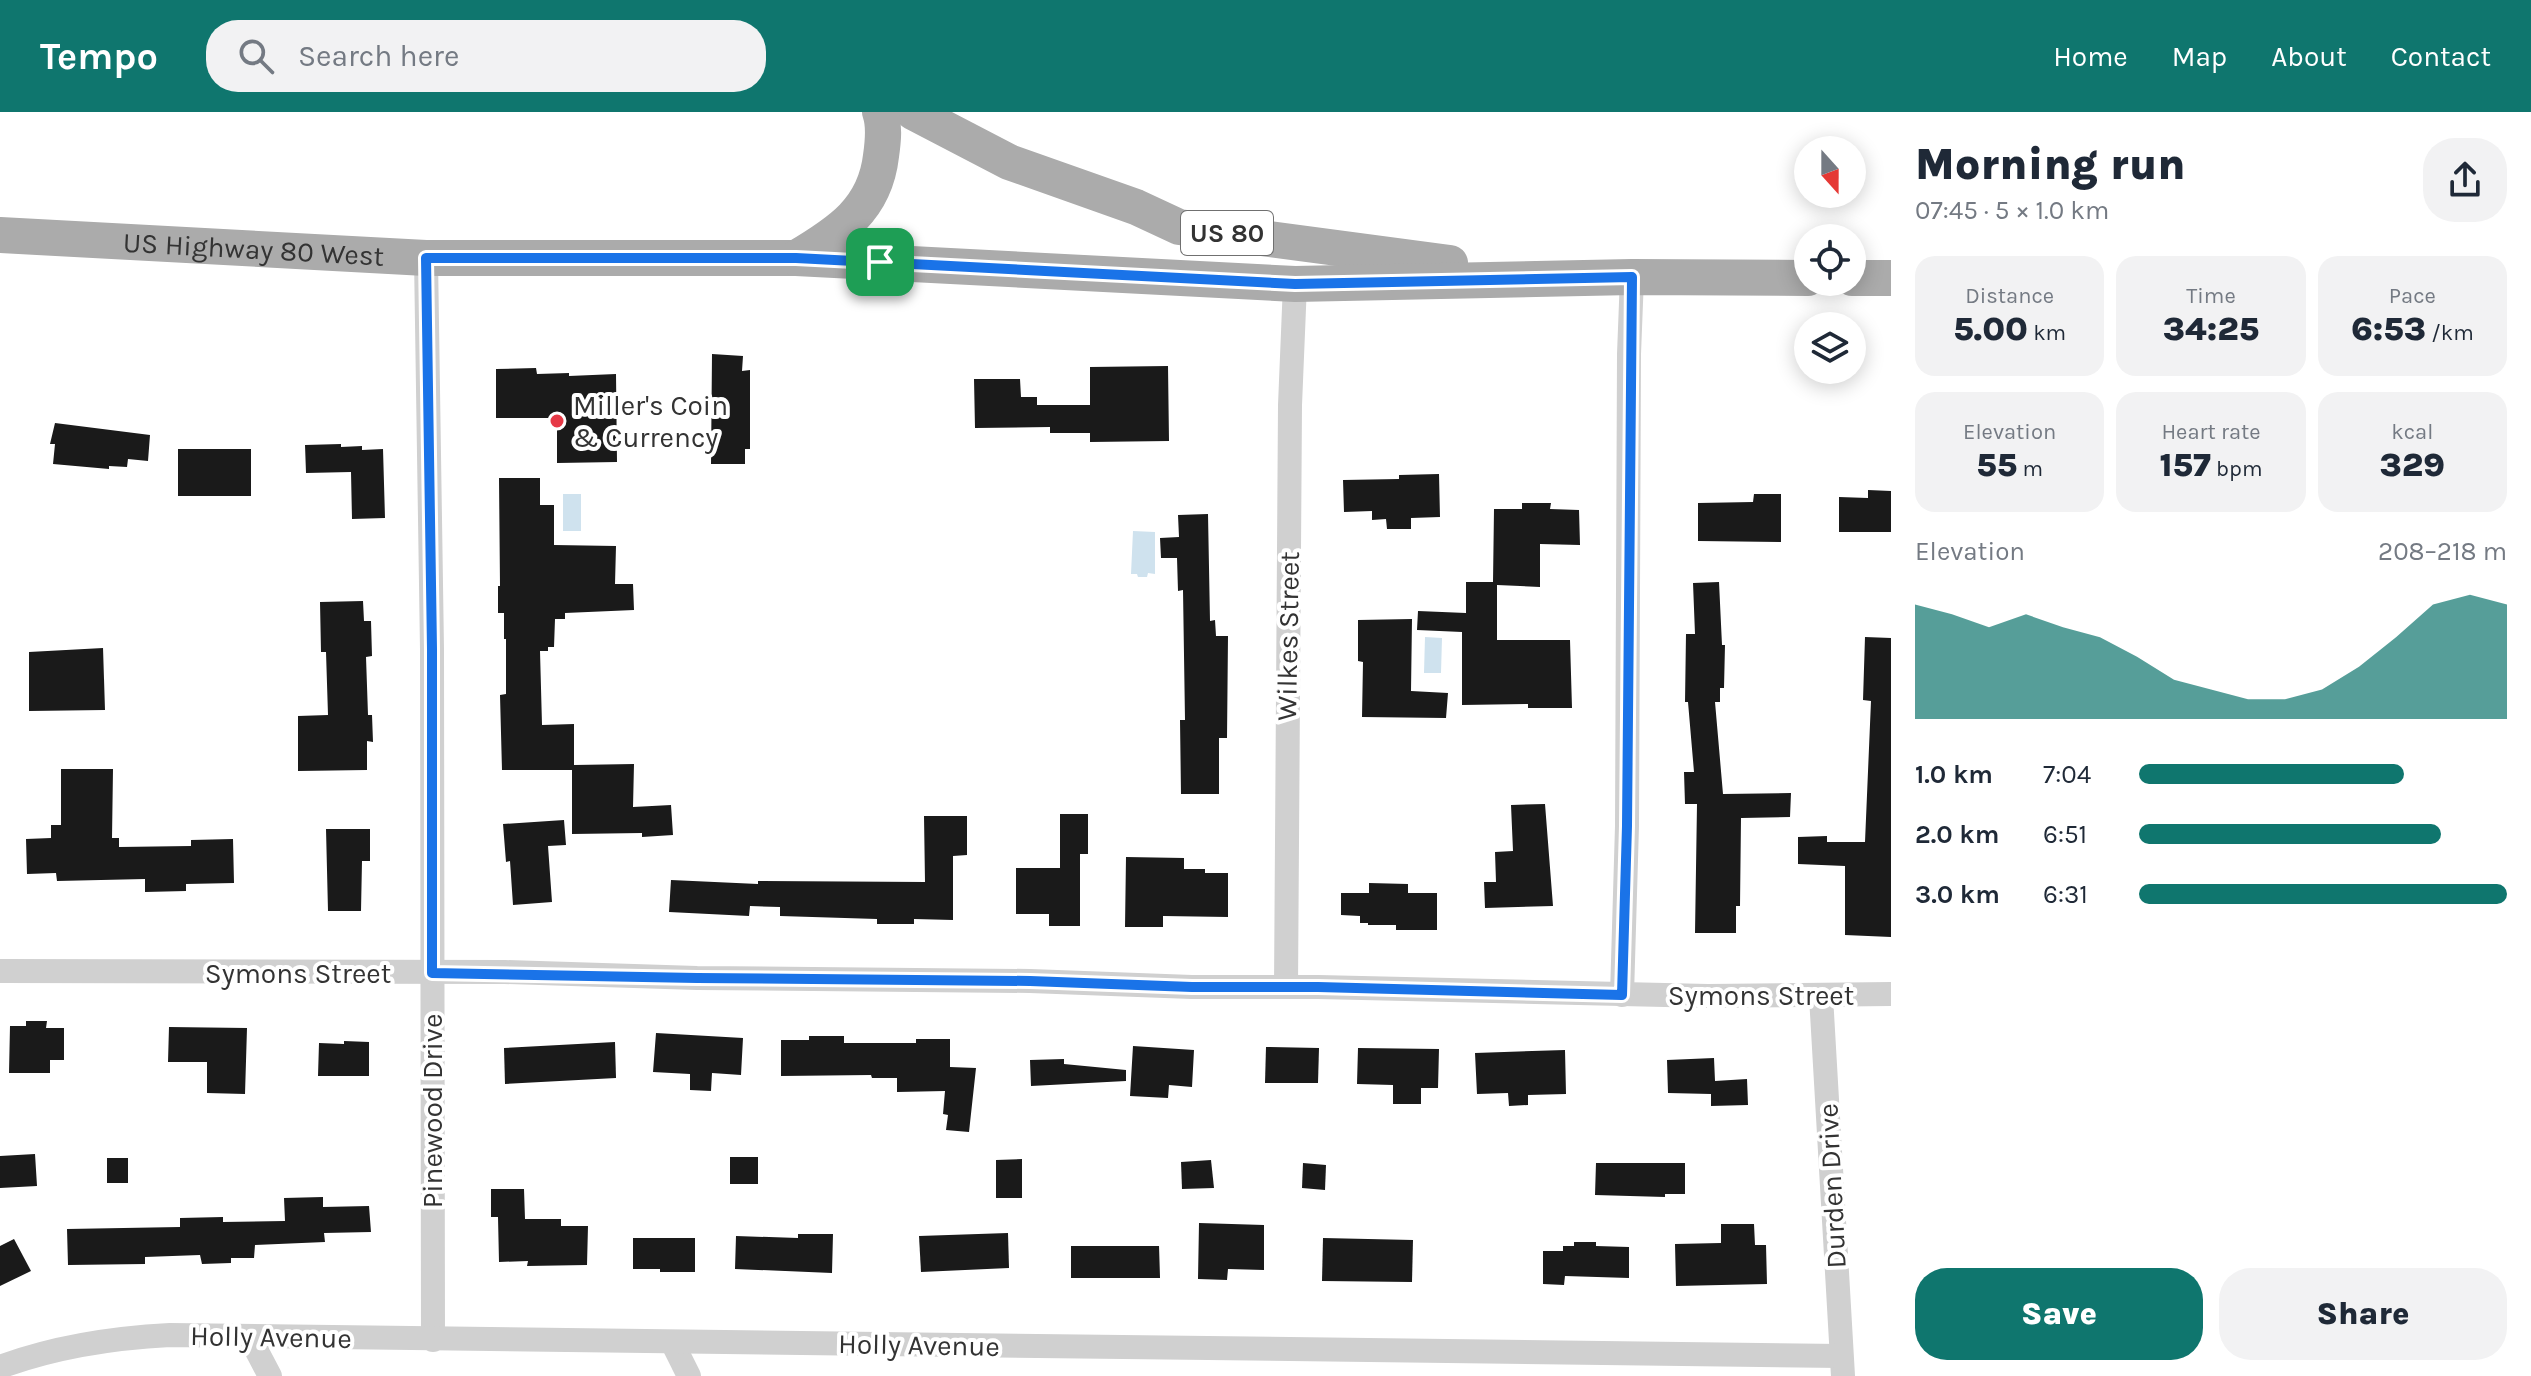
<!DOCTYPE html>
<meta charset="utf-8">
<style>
:root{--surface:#fff;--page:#f2f2f3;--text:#1f2937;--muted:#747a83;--accent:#0f766e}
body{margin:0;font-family:Karla,sans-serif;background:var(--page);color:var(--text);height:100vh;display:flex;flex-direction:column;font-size:30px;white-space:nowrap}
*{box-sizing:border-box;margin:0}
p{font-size:26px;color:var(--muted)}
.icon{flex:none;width:44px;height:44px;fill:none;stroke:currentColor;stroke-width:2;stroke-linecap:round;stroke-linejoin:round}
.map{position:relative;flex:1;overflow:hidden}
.panel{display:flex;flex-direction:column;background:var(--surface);width:640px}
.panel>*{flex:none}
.needle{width:52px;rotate:159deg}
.controls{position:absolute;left:1794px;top:24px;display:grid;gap:16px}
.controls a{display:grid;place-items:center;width:72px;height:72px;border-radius:50%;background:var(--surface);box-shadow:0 4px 20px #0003;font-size:40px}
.pin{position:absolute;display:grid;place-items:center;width:68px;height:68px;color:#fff;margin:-34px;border-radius:16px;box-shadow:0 4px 12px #0006}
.round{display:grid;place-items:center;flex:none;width:84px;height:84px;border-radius:32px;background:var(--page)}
.head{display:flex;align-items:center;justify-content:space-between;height:136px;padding:0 24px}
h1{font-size:44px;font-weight:800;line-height:60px}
.metrics{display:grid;grid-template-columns:repeat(3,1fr);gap:12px;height:136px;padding:8px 24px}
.metrics div{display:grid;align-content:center;border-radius:20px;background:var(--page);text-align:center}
.metrics b{font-size:34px;font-weight:800}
.metrics small{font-size:22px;font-weight:400}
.metrics p{font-size:22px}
.chart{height:224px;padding:16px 24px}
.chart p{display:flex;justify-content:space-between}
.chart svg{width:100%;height:144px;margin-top:8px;fill:var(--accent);opacity:.7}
.cta{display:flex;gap:16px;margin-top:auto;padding:16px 24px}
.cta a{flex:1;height:92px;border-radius:32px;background:var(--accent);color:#fff;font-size:32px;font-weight:800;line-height:92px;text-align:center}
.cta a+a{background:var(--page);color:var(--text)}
ul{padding:0 24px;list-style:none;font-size:26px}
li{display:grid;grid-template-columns:128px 96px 1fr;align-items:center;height:60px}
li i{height:20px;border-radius:10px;background:var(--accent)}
header{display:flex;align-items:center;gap:48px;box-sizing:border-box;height:112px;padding:0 40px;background:var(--accent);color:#fff}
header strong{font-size:38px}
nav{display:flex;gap:44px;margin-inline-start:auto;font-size:28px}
.search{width:560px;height:72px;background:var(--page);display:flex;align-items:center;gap:20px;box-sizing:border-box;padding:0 28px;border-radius:32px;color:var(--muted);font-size:30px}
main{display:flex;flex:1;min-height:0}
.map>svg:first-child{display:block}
.water{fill:#cfe2ee}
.building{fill:#1a1a1a}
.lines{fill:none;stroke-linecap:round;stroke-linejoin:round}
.minor{stroke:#d0d0d0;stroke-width:24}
.primary{stroke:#ababab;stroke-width:36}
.route-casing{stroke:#fff;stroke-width:16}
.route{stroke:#1a73e8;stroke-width:10}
.poi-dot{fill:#e63946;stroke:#fff;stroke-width:3}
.labels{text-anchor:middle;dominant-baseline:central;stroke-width:8;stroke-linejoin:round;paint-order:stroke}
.shield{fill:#fff;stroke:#707070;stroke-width:2}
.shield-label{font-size:26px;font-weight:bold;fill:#333}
.street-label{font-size:28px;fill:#333;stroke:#fff}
.poi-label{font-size:28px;fill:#333;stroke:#fff;text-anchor:start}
</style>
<header>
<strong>Tempo</strong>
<div class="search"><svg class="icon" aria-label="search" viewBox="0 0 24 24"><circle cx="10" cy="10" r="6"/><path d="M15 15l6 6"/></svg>Search here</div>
<nav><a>Home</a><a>Map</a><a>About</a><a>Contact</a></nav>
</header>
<main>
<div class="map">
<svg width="1891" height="1264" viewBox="0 0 1891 1264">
<rect width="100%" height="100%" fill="#fff"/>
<g class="water">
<rect x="563" y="382" width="18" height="37"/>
<polygon points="1133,419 1155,420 1155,462 1148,461 1147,465 1138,465 1137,462 1131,462"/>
<polygon points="1425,525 1442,526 1441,561 1424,561"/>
</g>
<g class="building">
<polygon points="712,242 743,244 742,259 750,258 750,337 745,337 745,352 711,352"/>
<polygon points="1168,254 1169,329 1090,330 1090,321 1050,321 1050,315 975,316 974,267 1020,267 1021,285 1037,285 1037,293 1090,293 1090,255"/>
<polygon points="536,256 537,262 569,261 569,264 616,262 617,350 557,351 557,306 496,306 496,257"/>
<polygon points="55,311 150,323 148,349 128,347 127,355 109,354 109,357 53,352 55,332 50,332"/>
<polygon points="341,332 341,335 362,334 362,338 383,337 385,406 352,407 351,360 306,361 305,333"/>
<rect x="178" y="337" width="73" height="47"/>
<polygon points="1439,362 1440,405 1411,406 1411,417 1387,417 1386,407 1372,408 1372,399 1344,400 1343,368 1399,367 1399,363"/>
<polygon points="499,366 540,366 540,393 554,393 554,433 616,434 615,472 633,472 634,498 565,501 565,507 555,507 554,535 548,535 548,539 540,539 542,613 574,612 574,653 634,652 633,695 671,693 673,723 642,725 642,721 572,722 572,658 502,658 500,583 506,582 506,527 504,527 504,501 498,501 498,474 500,474"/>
<polygon points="1868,378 1891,379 1891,420 1839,420 1839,385 1868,386"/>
<polygon points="1754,382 1781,382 1781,430 1698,429 1698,391 1753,390"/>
<polygon points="1522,391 1551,391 1550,397 1579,398 1580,433 1540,432 1540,475 1497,473 1497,528 1570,528 1572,596 1528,596 1528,592 1462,593 1462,520 1417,518 1418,499 1466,501 1466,470 1493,470 1494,397 1522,397"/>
<polygon points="1208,402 1210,509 1215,508 1216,524 1228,524 1227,626 1219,626 1219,682 1181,682 1180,608 1185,608 1183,478 1178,479 1177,446 1161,446 1160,426 1179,425 1178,403"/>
<polygon points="1719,470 1722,533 1725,533 1724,576 1720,576 1720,590 1715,590 1723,682 1791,681 1790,705 1741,706 1740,794 1736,794 1736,821 1695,821 1697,692 1685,692 1684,660 1694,660 1688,590 1685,590 1686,522 1695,522 1693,471"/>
<polygon points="363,489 364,509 371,509 372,544 366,545 368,603 372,603 373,630 367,629 367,658 298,659 298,604 328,603 326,540 321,540 320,490"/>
<polygon points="1412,507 1411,579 1448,581 1446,606 1362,605 1363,550 1358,549 1358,508"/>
<polygon points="1865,525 1891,526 1891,825 1845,823 1845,754 1798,752 1798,725 1827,724 1827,730 1865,730 1871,589 1863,588"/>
<polygon points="103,536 105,598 29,599 29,540"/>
<polygon points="61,657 113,657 112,726 119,726 119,735 191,734 191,728 233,727 234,771 186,772 186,779 145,780 145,767 57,769 56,761 27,762 26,727 51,726 51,713 61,713"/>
<polygon points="1545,692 1553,794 1485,796 1484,770 1496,770 1495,740 1513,739 1511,693"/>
<polygon points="1060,702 1088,702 1088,742 1080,742 1080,814 1049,814 1049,802 1016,802 1016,756 1060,756"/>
<polygon points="924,704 967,704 967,743 953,744 953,808 914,807 914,812 877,812 877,807 780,804 780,795 750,794 749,804 669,800 671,768 758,772 758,769 925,770"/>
<polygon points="564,708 566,733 548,734 552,790 513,793 510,749 506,750 503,712"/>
<polygon points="326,717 370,717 370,749 362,749 361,799 328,799"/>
<polygon points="1126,745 1184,746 1184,757 1205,757 1205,761 1228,761 1228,805 1163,804 1163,815 1125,815"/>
<polygon points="1369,771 1408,772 1408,781 1437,781 1437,818 1396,818 1396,813 1368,813 1368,811 1360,811 1360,804 1341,803 1341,781 1369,781"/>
<polygon points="26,909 47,909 46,916 64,916 64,948 50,948 50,961 9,961 10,914 26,914"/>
<polygon points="169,915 247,916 245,982 207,981 207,950 168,950"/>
<polygon points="656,921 743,926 741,963 712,961 711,979 690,978 690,962 653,960"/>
<polygon points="809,924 844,924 844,931 916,931 916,927 950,927 950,955 976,956 969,1020 946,1018 948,1003 943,1002 945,979 897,980 897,966 872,966 871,963 781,964 781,928 809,928"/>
<polygon points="344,929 369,930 369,964 318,964 319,931 344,932"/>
<polygon points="615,930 616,966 505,972 504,936"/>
<polygon points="1133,934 1194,938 1192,975 1169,973 1168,986 1130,984"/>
<polygon points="1266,935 1319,936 1318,971 1265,971"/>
<polygon points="1358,936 1439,937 1438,976 1421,976 1421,992 1393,992 1393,973 1357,972"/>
<polygon points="1565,938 1566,982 1528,983 1528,993 1509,994 1508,981 1477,982 1475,941"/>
<polygon points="1714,946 1715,969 1747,967 1748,993 1711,994 1711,982 1668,981 1667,948"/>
<polygon points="1064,947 1064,952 1126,958 1126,969 1031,974 1030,948"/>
<polygon points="35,1042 37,1074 0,1076 0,1044"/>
<rect x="730" y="1045" width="28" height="27"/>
<rect x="107" y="1046" width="21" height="25"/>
<polygon points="1022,1047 1022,1086 996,1086 996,1048"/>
<polygon points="1211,1048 1214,1076 1182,1077 1181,1050"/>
<polygon points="1303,1051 1326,1053 1325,1078 1302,1076"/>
<polygon points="1596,1051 1685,1051 1685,1082 1665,1082 1665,1085 1595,1083"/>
<polygon points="491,1077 524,1077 525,1107 561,1107 561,1114 588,1114 587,1153 527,1154 528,1149 499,1150 498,1105 491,1105"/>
<polygon points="323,1085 323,1095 369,1094 371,1120 324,1121 325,1130 255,1133 254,1146 231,1146 231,1151 202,1152 200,1143 145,1145 145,1152 68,1153 67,1117 180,1115 180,1106 223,1105 223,1110 285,1109 284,1086"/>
<polygon points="1199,1111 1264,1113 1264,1158 1228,1157 1227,1168 1198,1167"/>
<polygon points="1721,1112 1754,1112 1755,1133 1766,1133 1767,1172 1676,1174 1675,1132 1721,1131"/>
<polygon points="1008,1121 1009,1156 921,1160 919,1124"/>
<polygon points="798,1122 833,1122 832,1161 735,1157 736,1124 798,1126"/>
<polygon points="633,1126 695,1126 695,1160 660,1160 660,1157 633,1157"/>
<polygon points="1323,1126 1413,1128 1412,1170 1322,1169"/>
<polygon points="14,1127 31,1159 0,1174 0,1134"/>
<polygon points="1574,1130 1596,1130 1596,1134 1629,1135 1629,1166 1565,1164 1564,1173 1543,1172 1543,1139 1563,1139 1563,1134 1574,1134"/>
<polygon points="1071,1134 1159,1134 1160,1166 1071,1166"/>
</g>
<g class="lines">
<g class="minor">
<polyline points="426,146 432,537 433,1228"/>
<polyline points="0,859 505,860 697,866 1030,869 1192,875 1318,875 1708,884 1891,882"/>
<polyline points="1286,875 1290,293 1295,172"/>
<polyline points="1622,883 1627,714 1629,242 1632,165"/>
<polyline points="1821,884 1843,1264"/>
<polyline points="249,1224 270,1264"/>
<polyline points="672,1230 689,1264"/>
<path d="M0,1255C54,1235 112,1226 170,1223L1841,1244"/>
</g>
<g class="primary">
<polyline points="913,0 1009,50 1136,95 1179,115 1450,151"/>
<path id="s1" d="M0,123L426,146H796L1295,172L1632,165L1808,166"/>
<path d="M796,146C840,120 875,97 881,44C883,30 885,14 880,0"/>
<polyline points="1852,166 1891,166"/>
</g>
</g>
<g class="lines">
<defs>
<polygon id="route" points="426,146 796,146 1295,172 1632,165 1627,714 1622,883 1318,875 1192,875 1030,869 697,866 432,861 432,537"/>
</defs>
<use href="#route" class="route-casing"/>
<use href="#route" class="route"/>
</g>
<circle class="poi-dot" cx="557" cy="309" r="8"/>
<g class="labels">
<rect class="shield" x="1181" y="99" width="92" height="44" rx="6"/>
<g class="shield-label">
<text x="1227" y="121">US 80</text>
</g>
<g class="street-label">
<text stroke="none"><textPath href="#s1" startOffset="254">US Highway 80 West</textPath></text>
<text transform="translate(1288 524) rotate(-89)">Wilkes Street</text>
<text x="298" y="861">Symons Street</text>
<text x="1761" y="883">Symons Street</text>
<text transform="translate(432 999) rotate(-90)">Pinewood Drive</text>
<text transform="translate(1832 1074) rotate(-93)">Durden Drive</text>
<text transform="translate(271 1225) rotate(1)">Holly Avenue</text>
<text transform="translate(919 1233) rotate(1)">Holly Avenue</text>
</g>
<g class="poi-label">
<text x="573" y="293">Miller's Coin<tspan x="573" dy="32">&amp; Currency</tspan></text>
</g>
</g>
</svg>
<div class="controls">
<a><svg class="needle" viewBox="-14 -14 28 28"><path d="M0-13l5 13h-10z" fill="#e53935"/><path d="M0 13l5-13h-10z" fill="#747a83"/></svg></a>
<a><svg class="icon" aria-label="locate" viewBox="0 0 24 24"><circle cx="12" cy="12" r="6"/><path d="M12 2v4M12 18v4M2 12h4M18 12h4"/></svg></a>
<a><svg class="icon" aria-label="layers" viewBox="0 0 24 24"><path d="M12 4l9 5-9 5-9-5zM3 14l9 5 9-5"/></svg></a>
</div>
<div class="pin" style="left:880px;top:150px;background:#1e9e55"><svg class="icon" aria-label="arrive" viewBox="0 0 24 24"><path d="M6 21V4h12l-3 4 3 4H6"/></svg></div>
</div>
<section class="panel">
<div class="head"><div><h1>Morning run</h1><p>07:45 · 5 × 1.0 km</p></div><a class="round"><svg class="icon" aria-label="share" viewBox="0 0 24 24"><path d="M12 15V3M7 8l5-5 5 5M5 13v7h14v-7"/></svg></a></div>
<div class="metrics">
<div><p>Distance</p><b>5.00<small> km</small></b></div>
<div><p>Time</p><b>34:25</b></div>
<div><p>Pace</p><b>6:53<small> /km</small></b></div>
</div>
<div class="metrics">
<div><p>Elevation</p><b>55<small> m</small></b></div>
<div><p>Heart rate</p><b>157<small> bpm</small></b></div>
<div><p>kcal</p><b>329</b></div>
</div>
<div class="chart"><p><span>Elevation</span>208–218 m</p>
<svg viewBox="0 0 160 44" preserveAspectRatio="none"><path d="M0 44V9L10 12L20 16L30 12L40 16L50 19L60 25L70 32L80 35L90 38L100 38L110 35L120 28L130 19L140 9L150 6L160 9V44z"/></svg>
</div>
<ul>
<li><b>1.0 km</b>7:04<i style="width:72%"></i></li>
<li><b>2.0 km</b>6:51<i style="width:82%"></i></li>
<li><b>3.0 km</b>6:31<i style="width:100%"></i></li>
</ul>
<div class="cta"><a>Save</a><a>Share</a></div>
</section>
</main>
